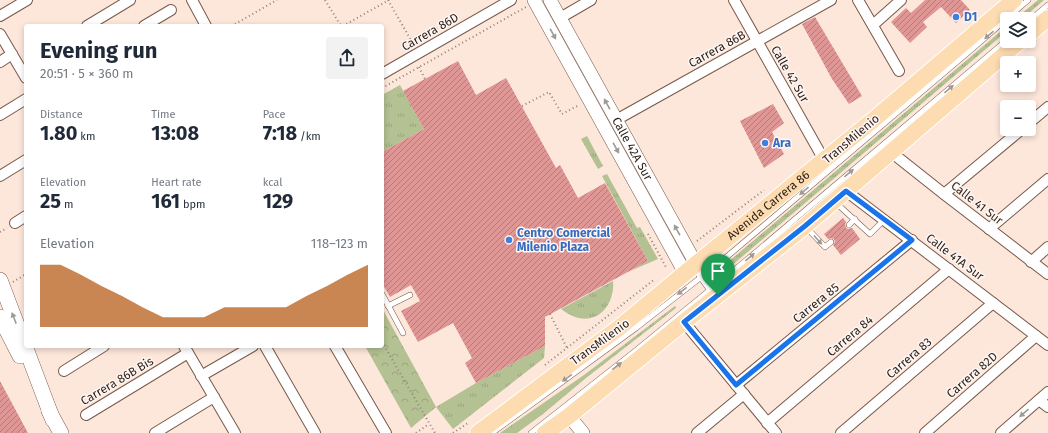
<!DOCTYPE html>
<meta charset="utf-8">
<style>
:root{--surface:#fff;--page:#f2f2f3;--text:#1f2937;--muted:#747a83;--accent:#b45309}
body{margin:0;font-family:"Fira Sans",sans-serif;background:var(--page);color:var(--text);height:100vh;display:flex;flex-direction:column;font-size:15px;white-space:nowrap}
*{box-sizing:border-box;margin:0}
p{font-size:13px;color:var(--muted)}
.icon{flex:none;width:22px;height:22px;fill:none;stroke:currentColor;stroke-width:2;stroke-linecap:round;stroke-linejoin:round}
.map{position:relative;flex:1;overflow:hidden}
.drawer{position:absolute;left:24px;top:24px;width:360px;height:324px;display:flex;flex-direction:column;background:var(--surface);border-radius:4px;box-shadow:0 2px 6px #0003}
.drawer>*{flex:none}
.controls{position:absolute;left:1000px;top:12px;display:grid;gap:8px}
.controls a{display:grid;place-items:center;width:36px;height:36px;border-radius:4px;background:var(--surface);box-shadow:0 2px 6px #0003;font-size:20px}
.pin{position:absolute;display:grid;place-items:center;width:34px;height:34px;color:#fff;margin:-41px -17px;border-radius:50% 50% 50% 0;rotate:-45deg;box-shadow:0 0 4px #0007}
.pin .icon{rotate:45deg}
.round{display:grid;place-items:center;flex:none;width:42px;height:42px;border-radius:4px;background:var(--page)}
.headline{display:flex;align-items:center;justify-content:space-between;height:68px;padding:0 16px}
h1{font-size:22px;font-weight:700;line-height:30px}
.metrics{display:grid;grid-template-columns:repeat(3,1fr);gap:6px;height:68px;padding:4px 16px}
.metrics div{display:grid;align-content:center}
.metrics b{font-size:20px;font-weight:700}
.metrics small{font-size:11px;font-weight:400}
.metrics p{font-size:11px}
.chart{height:112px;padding:8px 16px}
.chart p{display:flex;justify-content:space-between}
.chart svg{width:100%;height:72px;margin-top:4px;fill:var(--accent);opacity:.7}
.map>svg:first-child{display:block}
.grass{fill:url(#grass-tufts)}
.forest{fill:url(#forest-crowns)}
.building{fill:url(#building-hatch)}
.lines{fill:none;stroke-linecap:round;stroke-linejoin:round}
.service-casing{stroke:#795949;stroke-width:6}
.minor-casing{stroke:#795949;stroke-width:12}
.tertiary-casing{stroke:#795949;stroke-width:14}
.secondary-casing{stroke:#795949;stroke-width:16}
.primary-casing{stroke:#fff;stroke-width:18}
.path{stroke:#948278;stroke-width:2;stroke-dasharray:1 3;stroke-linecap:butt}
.service{stroke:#fff;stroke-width:5}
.minor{stroke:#fff;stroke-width:10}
.tertiary{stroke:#fff;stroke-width:13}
.secondary{stroke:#fff;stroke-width:15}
.primary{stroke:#fedcb1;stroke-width:16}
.oneway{fill:#a09a97}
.route-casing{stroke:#fff;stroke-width:8}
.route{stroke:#1a73e8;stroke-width:5}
.shop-dot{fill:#3f7fe0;stroke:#fef6f3;stroke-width:1.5}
.labels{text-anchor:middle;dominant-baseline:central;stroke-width:3;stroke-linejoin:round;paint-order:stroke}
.shop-label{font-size:12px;font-weight:bold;fill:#366cbe;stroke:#fef6f3;text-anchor:start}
.street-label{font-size:12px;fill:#2b1e17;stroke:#fef6f3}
</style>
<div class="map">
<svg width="1048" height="433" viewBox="0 0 1048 433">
<defs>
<pattern id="grass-tufts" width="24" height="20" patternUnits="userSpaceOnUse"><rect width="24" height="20" fill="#b4c192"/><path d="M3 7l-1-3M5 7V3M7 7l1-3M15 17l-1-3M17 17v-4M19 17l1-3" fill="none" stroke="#9ba57d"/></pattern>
<pattern id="forest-crowns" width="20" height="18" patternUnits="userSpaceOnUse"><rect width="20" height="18" fill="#b4c192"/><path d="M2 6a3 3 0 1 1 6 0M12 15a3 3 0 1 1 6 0" fill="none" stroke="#9ba57d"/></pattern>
<pattern id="building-hatch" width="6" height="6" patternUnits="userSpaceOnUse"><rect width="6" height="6" fill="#df9796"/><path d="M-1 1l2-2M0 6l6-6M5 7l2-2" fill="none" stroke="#b57b79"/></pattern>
</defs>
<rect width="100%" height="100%" fill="#fde6da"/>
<g class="grass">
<polygon points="1038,0 1044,0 1022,19 1015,19"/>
<polygon points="1007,26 1007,31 730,267 727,263"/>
<polygon points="400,85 424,129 382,152 382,95"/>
<polygon points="587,136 603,166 598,169 581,139"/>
<polygon points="607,174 637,228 640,227 658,259 628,272 648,261 602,176"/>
<path d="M613,281C615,303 599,325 575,317C570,315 565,312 561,309Z"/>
<polygon points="675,306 676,308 586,378 543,414 517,433 500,433 584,375"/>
<polygon points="545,346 544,358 453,429 436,407 476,383"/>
</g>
<polygon class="forest" points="382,308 436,407 411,428 365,346 382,346"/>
<g class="building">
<polygon points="925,0 961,0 970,10 956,23 941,7 923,22 927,27 910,43 891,22 906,8 911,13"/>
<polygon points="815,17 862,96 849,104 832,79 802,24"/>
<polygon points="458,61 476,95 506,78 556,168 560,165 578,198 605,183 648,261 545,317 545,346 476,383 465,363 472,358 453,323 418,342 401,311 420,301 411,285 390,297 382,283 382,152 424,129 403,91"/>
<polygon points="773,104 784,123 772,132 784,154 764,168 740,121"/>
<polygon points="843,218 846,222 845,224 846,228 848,229 852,228 860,239 841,255 833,245 835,242 834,239 831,238 828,239 824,234"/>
<polygon points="0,381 28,433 0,433"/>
</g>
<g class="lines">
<defs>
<g id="service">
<polyline points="1029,21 1048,5"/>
<polyline points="835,202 870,234 884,220"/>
<polyline points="849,225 855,219"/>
<polyline points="806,227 825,247 831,242"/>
<polyline points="382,294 403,333"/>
<polyline points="388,306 410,295"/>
<polyline points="492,433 636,328 723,260 972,49 1028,0"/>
<polyline points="531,433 634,352 749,258 1007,40"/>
</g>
<g id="minor">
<polyline points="192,0 206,26"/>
<polyline points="734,0 824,160"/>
<polyline points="858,0 899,71"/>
<polyline points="0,16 27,0"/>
<polyline points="560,18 591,0"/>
<polyline points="873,25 901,0"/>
<polyline points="87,26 130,0"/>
<polyline points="144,26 171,10"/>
<polyline points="0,34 26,78"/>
<polyline points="0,62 12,54"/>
<polyline points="382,74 511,0"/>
<polyline points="0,115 26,99"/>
<polyline points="616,120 831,0"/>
<polyline points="1029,123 1048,107"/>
<polyline points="891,152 944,194 1048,274"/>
<polyline points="0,176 26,160"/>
<polyline points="846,191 1048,345"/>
<polyline points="944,194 1022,129"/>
<polyline points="15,223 26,216"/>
<polyline points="989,229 1048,179"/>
<polyline points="1031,262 1048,247"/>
<polyline points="684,322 776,433"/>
<polyline points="184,346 235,433"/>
<polyline points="265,346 315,433"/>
<polyline points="335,346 386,433"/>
<polyline points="64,371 104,346"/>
<polyline points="201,376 253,346"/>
<polyline points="736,385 912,240"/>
<polyline points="1039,400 1048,407"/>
<polyline points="86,415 188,353"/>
<polyline points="767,423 949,269"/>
<polyline points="155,433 214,397"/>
<polyline points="697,433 744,394"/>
<polyline points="841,433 993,303"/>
<polyline points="925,433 1036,336"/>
<polyline points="1001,433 1048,392"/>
</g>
<g id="tertiary">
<polyline points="534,0 685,273"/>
<path id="s1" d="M550,0L696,264L718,295"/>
<polyline points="569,416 583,433"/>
</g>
<g id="secondary">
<polyline points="0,280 53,420"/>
<polyline points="0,317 20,356"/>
<polyline points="49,411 61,433"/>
</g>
<g id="primary">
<polyline points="1029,34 1048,18"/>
<path id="s2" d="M478,433L620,327L696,264L872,121L1014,0"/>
<polyline points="545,433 569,416 684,322 805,226 1020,41"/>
</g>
</defs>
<use href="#service" class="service-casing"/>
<use href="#minor" class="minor-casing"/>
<use href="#tertiary" class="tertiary-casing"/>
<use href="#secondary" class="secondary-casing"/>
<use href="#primary" class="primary-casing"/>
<g class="path">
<polyline points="325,0 341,26"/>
<polyline points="388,0 412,42 443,25"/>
<polyline points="235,24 277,0"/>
<polyline points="343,26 389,0"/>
<polyline points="419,67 425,79"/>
<polyline points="382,88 526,7"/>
<polyline points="522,106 549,92 562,114 579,105"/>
<polyline points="0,232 7,228"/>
<polyline points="648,234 667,269"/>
<polyline points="697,241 764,190"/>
<polyline points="13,282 26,274"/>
<polyline points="550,314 567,348"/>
<polyline points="382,342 435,433"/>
<polyline points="545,365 655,279"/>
<polyline points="416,433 429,424"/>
<polyline points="453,433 468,423"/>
</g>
<use href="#service" class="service"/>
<use href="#minor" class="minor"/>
<use href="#tertiary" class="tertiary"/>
<use href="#secondary" class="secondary"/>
<use href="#primary" class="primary"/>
</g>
<defs><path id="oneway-solid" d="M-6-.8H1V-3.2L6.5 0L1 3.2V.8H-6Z"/></defs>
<g class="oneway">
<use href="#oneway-solid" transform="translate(553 34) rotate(61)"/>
<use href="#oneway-solid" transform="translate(989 35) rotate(139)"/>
<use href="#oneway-solid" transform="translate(949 89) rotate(-40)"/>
<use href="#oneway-solid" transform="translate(607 104) rotate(-119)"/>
<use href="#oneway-solid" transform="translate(616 148) rotate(61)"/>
<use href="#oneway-solid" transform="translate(849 173) rotate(-40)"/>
<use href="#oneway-solid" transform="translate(804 191) rotate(140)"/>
<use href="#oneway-solid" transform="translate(677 230) rotate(-119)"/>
<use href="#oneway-solid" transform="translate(818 240) rotate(48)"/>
<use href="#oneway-solid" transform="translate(750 257) rotate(-40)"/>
<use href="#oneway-solid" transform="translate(682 291) rotate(142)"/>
<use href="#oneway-solid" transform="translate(14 318) rotate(-111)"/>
<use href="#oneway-solid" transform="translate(617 366) rotate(-38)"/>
<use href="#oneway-solid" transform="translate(567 378) rotate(144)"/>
<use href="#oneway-solid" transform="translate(1024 413) rotate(139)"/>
</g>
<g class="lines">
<defs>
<polygon id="route" points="846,191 912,240 736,385 684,322 805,226"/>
</defs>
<use href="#route" class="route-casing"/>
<use href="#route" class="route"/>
</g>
<g class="shop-dot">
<circle cx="956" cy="17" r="4"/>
<circle cx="765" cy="143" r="4"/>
<circle cx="509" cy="240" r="4"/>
</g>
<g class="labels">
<g class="shop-label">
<text x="964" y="17">D1</text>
<text x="773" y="143">Ara</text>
<text x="517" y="233">Centro Comercial<tspan x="517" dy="14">Milenio Plaza</tspan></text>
</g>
<g class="street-label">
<text transform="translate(430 32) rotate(-30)">Carrera 86D</text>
<text transform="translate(717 49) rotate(-29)">Carrera 86B</text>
<text transform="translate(790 74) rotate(60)">Calle 42 Sur</text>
<text transform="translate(851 139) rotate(-40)">TransMilenio</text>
<text stroke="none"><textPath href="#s1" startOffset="170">Calle 42A Sur</textPath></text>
<text transform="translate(977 203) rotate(38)">Calle 41 Sur</text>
<text stroke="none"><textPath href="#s2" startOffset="369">Avenida Carrera 86</textPath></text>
<text transform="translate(955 257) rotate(37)">Calle 41A Sur</text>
<text transform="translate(816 303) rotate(-39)">Carrera 85</text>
<text transform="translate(850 336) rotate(-40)">Carrera 84</text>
<text transform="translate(600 342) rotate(-36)">TransMilenio</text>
<text transform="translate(909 358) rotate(-41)">Carrera 83</text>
<text transform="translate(972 375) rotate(-41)">Carrera 82D</text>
<text transform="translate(117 381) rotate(-31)">Carrera 86B Bis</text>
</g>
</g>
</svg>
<div class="controls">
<a><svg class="icon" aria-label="layers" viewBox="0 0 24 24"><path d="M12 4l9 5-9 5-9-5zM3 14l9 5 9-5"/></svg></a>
<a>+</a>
<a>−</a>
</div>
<div class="pin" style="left:718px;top:295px;background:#1e9e55"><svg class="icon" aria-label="arrive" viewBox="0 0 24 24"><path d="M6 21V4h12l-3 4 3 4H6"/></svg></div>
<section class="drawer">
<div class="headline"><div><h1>Evening run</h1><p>20:51 · 5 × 360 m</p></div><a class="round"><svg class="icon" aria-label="share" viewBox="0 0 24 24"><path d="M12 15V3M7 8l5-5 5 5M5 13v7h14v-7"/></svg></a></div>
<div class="metrics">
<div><p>Distance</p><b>1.80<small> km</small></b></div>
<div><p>Time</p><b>13:08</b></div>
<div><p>Pace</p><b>7:18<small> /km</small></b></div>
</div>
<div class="metrics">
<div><p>Elevation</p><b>25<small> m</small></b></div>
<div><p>Heart rate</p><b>161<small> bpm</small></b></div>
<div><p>kcal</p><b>129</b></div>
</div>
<div class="chart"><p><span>Elevation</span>118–123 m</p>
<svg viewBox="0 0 160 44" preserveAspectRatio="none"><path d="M0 44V6L10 6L20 12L30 19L40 25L50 32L60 38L70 38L80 38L90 32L100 32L110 32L120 32L130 25L140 19L150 12L160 6V44z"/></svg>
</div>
</section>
</div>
